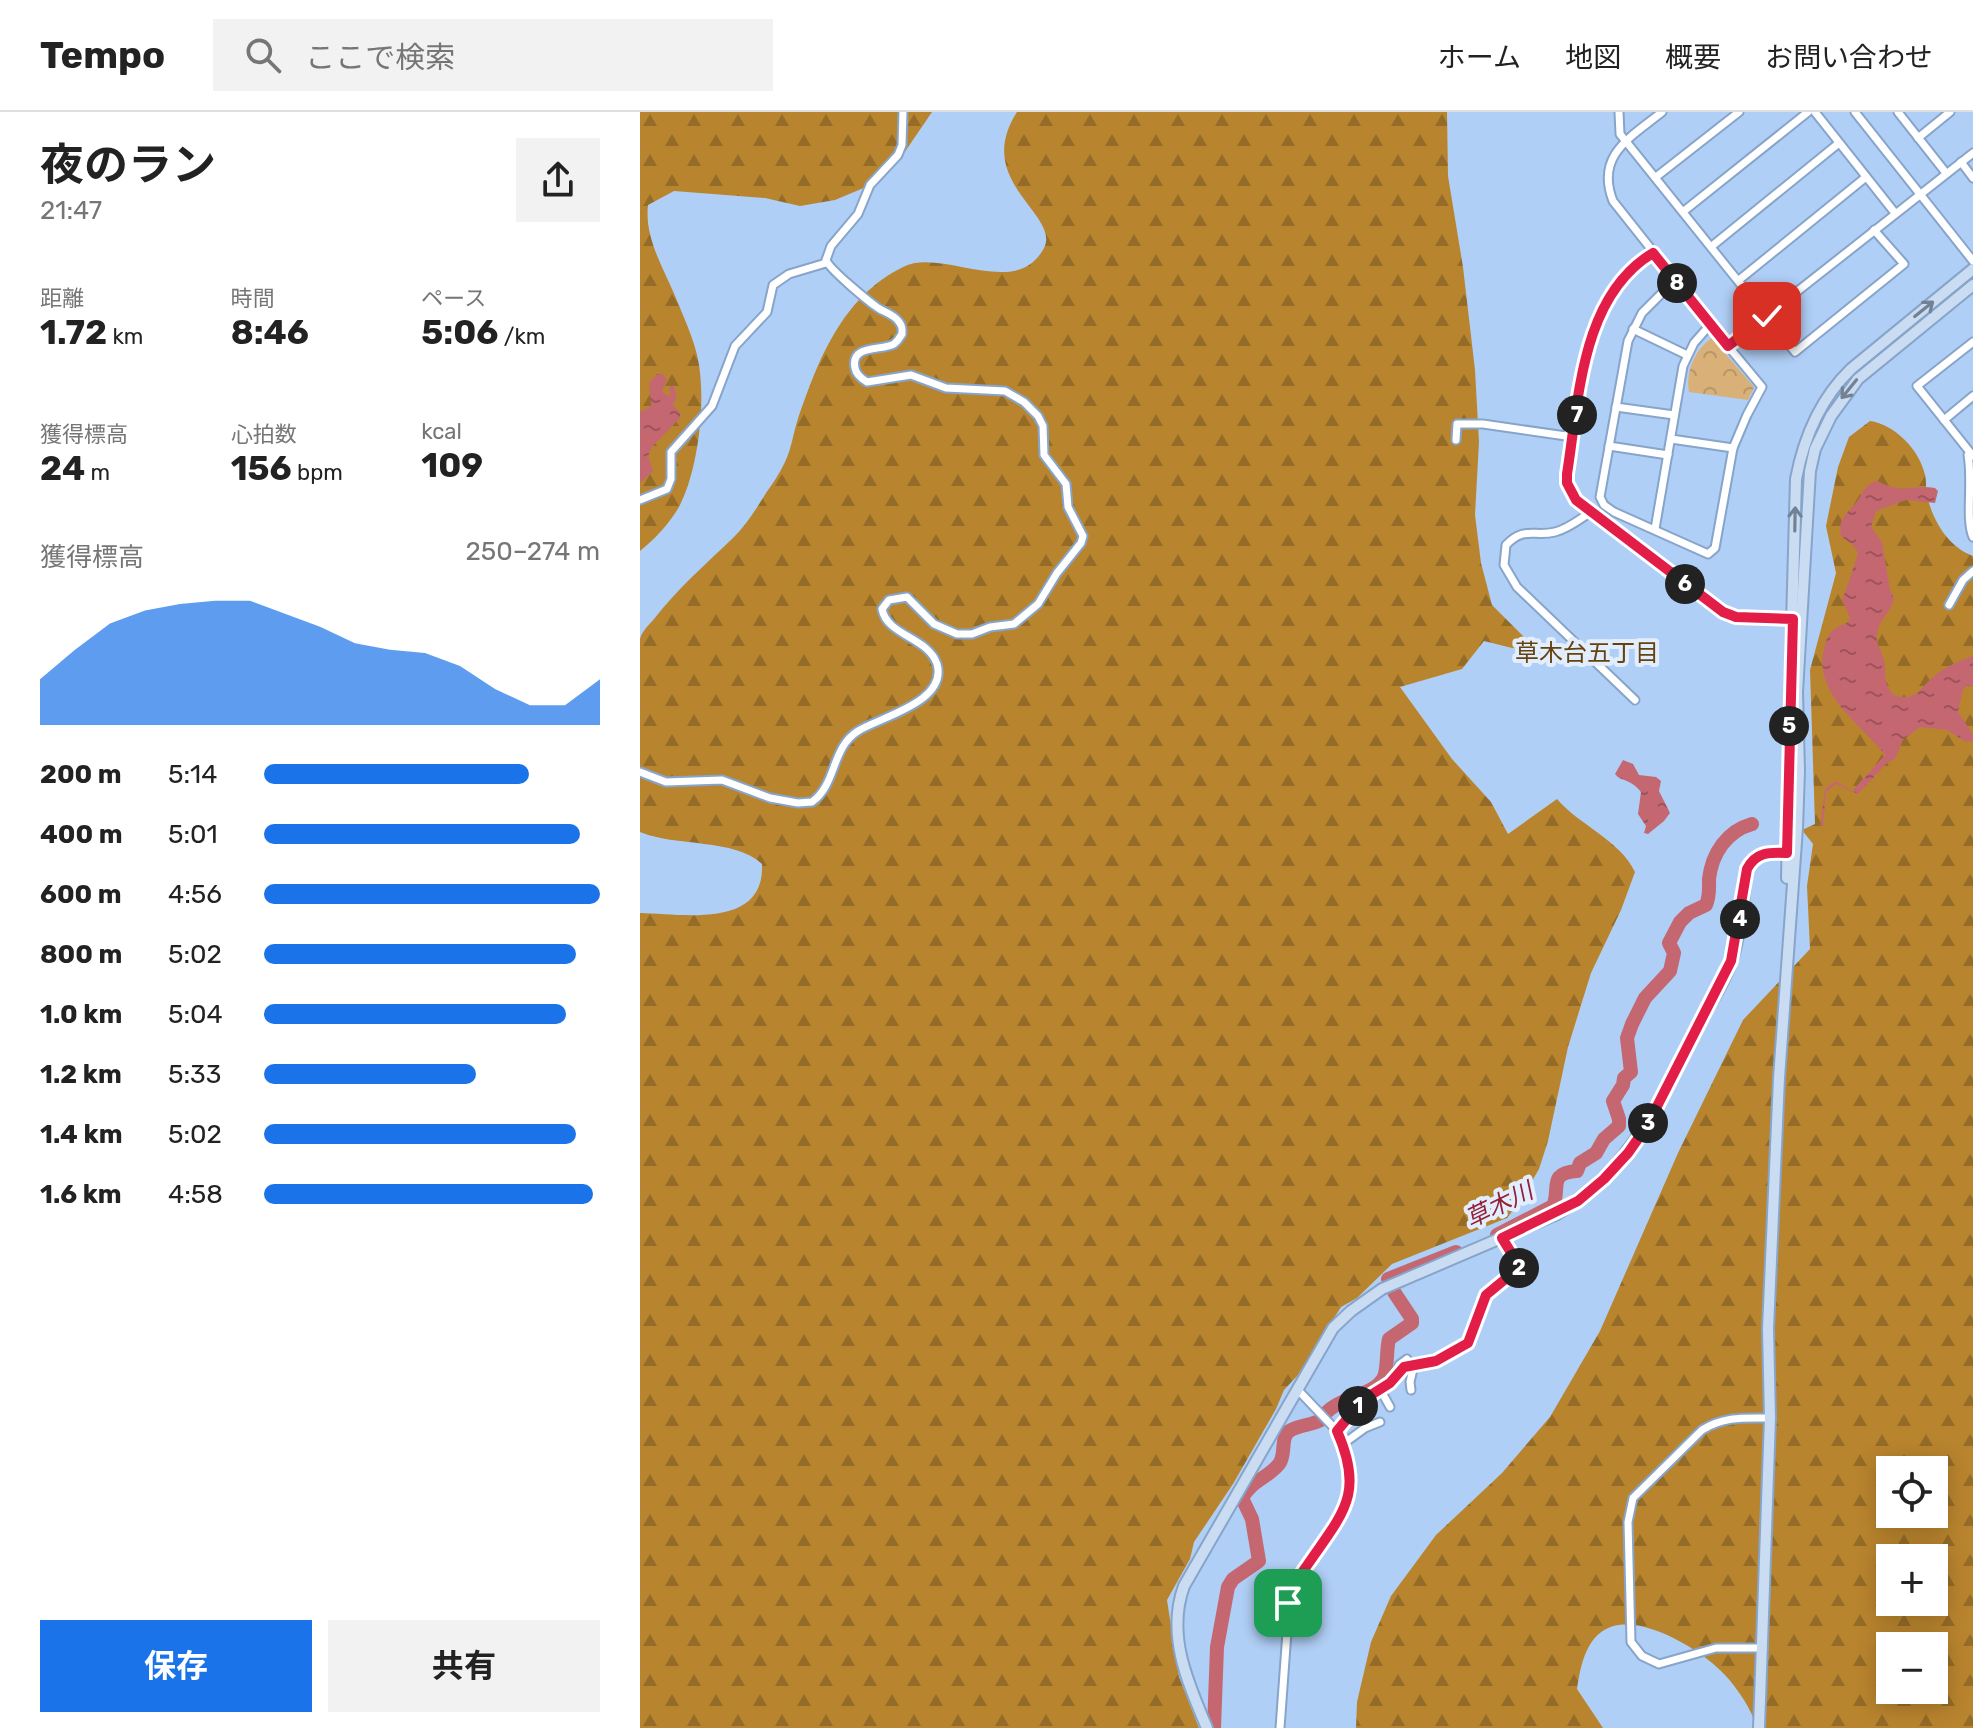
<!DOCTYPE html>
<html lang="ja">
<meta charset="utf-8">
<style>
:root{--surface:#fff;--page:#f2f2f2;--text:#222;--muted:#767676;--line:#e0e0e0;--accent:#1a73e8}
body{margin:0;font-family:Rubik,"Noto Sans JP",sans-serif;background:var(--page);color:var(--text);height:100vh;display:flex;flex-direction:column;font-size:30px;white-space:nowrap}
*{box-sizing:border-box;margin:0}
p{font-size:26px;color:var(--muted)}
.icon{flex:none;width:44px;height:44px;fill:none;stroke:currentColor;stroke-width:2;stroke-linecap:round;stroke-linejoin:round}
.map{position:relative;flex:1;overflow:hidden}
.panel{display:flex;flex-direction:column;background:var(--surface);width:640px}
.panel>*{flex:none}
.buttons{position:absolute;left:1236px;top:1344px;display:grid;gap:16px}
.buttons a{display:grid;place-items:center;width:72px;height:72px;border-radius:0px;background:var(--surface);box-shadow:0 4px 20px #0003;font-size:40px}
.pin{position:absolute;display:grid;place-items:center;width:68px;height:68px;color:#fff;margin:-34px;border-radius:16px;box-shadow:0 4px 12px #0006}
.km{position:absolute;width:40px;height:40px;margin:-20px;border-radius:50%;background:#222;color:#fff;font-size:22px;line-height:40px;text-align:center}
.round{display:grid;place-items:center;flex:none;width:84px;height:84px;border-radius:0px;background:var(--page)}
.headline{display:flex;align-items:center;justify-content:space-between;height:136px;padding:0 40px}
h1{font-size:44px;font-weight:700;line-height:60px}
.metrics{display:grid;grid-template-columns:repeat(3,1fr);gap:12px;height:136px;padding:8px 40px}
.metrics div{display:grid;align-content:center}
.metrics b{font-size:34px;font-weight:700}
.metrics small{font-size:22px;font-weight:400}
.metrics p{font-size:22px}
.chart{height:224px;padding:16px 40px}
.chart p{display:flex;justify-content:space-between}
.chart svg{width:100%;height:144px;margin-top:8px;fill:var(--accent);opacity:.7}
.button{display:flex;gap:16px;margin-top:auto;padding:16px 40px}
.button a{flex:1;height:92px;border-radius:0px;background:var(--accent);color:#fff;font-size:32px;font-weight:700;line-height:92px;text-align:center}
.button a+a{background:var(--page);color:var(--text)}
ul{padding:0 40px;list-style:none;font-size:26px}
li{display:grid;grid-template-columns:128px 96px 1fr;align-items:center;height:60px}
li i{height:20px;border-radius:10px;background:var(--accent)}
header{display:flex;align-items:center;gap:48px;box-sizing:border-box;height:112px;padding:0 40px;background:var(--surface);border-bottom:2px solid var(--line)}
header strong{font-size:38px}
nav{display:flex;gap:44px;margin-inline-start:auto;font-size:28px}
.search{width:560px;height:72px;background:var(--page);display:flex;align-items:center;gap:20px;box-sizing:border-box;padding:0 28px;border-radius:0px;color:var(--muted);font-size:30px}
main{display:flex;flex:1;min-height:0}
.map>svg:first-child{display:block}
.forest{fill:url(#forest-firs);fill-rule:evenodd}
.park{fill:url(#park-crowns)}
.water{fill:url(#water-ripples)}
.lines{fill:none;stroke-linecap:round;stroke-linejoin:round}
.river{stroke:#c56771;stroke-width:14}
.street-casing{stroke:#87a4ca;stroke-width:11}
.secondary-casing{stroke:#87a4ca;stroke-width:14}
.street{stroke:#fff;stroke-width:7}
.secondary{stroke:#c9dcf2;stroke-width:10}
.oneway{stroke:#728194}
.route-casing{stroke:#fff;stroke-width:16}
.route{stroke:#e11d48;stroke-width:10}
.labels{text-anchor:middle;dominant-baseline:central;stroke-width:8;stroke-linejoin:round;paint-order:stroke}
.neighbourhood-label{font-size:24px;fill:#64430d;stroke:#e2eefe}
.water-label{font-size:24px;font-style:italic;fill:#932037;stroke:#e2eefe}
</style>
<header>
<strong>Tempo</strong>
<div class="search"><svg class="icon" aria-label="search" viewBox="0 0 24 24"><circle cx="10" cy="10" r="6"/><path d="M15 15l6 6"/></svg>ここで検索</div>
<nav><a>ホーム</a><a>地図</a><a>概要</a><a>お問い合わせ</a></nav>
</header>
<main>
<section class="panel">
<div class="headline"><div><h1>夜のラン</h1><p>21:47</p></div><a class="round"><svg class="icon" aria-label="share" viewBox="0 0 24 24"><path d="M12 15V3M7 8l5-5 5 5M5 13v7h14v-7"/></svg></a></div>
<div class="metrics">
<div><p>距離</p><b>1.72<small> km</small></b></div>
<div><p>時間</p><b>8:46</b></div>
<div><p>ペース</p><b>5:06<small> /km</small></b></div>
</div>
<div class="metrics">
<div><p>獲得標高</p><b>24<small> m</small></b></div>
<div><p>心拍数</p><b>156<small> bpm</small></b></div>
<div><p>kcal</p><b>109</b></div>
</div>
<div class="chart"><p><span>獲得標高</span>250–274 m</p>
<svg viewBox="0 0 160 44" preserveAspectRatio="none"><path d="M0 44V30L10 21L20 13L30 9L40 7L50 6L60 6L70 10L80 14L90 19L100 21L110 22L120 26L130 33L140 38L150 38L160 30V44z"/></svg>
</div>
<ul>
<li><b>200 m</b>5:14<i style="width:79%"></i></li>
<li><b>400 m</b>5:01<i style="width:94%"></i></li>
<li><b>600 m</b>4:56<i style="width:100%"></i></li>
<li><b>800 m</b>5:02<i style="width:93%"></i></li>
<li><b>1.0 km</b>5:04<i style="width:90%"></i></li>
<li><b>1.2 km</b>5:33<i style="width:63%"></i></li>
<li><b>1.4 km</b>5:02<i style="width:93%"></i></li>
<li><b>1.6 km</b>4:58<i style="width:98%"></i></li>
</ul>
<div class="button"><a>保存</a><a>共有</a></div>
</section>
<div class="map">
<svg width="1333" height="1616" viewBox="0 0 1333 1616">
<defs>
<pattern id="forest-firs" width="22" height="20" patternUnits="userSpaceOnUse" patternTransform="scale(2)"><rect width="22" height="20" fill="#b9842e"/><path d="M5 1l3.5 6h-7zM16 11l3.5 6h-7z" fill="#946b27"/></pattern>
<pattern id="park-crowns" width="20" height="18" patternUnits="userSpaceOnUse" patternTransform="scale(2)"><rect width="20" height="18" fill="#d8b078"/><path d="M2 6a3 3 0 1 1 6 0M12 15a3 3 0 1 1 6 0" fill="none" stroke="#b89668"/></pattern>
<pattern id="water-ripples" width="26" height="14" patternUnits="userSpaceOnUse" patternTransform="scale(2)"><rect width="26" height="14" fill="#c56771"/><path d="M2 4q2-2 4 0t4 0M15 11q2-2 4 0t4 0" fill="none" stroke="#9e535c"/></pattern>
</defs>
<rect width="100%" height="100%" fill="#b0cff6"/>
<g class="forest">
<path d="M0,0H292L262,44L233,72L195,88L160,94L125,86L34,79L8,93C4,128 26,160 38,191C45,208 53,226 57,243C67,284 59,355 40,393C31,410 15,427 0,439Z"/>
<path d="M377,0H807L808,64L823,155L835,258L839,330L835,403L841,451L852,493L884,525L886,535L872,536L844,529L822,557L760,575L812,647L851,690L868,722L917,687C939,713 980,728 995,760L981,798L951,861L928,935L908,1029L899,1057L881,1088L867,1106L752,1152L717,1186L701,1195L658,1263L644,1278L636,1297L593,1372L554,1430L550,1447L527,1488L539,1565L559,1616H0V801C44,802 125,817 122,752C95,726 35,735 0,720C0,674 0,627 0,581C0,564 0,543 0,527C2,519 9,513 14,507C38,476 66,452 94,425C106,413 117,396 126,381C133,371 140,361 145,350C151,338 153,323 157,310C178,248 202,185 263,155C302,135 376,189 404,136C421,102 332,70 377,0Z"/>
<path d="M1230,309C1254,312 1280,338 1285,363C1287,371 1285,380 1288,388C1295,412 1309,435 1333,444V1616H1117C1112,1598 1098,1577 1085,1563C1062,1538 992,1494 960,1521C944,1534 940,1558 937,1577L963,1616H716L717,1590L731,1530L751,1484L796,1423L862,1361L910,1305L960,1219L1038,1041L1103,908L1170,837L1167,774L1173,732L1162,718L1175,712L1170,558L1196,461L1186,414L1198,355L1209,325ZM1250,1358H1294V1402H1250ZM1250,1446H1294V1490H1250ZM1250,1534H1294V1578H1250Z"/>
</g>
<path class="park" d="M1072,226L1114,275L1108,288L1049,280C1045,260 1055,237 1072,226Z"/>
<g class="water">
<polygon points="17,262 23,262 27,268 22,278 26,283 31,284 29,276 33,272 37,284 33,293 40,301 40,306 12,335 8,344 13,359 0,371 0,300 11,294 9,271"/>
<path d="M1237,369C1265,383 1268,372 1295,376L1298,379L1295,391L1266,388L1236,399L1231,415L1242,430L1250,478L1254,486C1252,499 1243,503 1239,515C1232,531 1243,538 1245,553C1246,566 1244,573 1254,583C1278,591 1280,574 1297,562C1308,553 1320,549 1333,544V575L1328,573L1323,577L1318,600L1332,621L1333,630L1324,629L1307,618L1280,615L1263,628L1255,647L1247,651L1218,682L1196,672L1186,680L1183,712L1180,716L1185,677L1196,669L1212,679L1245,643C1221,612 1173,583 1184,537C1187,522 1192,516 1207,511L1210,506L1202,488C1208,472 1213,457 1218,441L1214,434L1201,424C1197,405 1208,402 1218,388C1224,379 1225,372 1237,369Z"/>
<path d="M983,648L993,652L999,663L1016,665L1021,669L1019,679L1030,701L1024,709L1008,722L1004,721L1006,714L998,702L1001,680C990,666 981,670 975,662Z"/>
</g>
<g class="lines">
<g class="river">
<path d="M857,1123L913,1094C921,1077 907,1061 937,1059L940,1051L956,1041L964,1027L979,1014V1007L973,989L983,973L984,966L991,960L987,926L992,912L1005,886L1030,859L1034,841L1029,831L1040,810L1049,801L1066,793C1070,784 1069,776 1069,767C1072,741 1087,719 1112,712"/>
<polyline points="748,1167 816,1140"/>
<path d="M685,1302C700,1284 735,1284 744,1265C748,1255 746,1239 749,1227L772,1211V1207L754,1180"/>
<path d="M574,1616L577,1535L588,1475L593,1467L619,1449L612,1407L602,1386C612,1368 628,1366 639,1352C647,1342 639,1324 651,1318C660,1313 672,1313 681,1308"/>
</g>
<defs>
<g id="street">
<polyline points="979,0 980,22 1155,240 1264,152 1234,118"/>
<path d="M1022,0C991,25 955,43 973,89L1088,234L1333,41"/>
<polyline points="1175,0 1255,101"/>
<polyline points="1215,0 1333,149"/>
<polyline points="1258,0 1306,61"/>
<polyline points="1278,26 1310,0"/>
<polyline points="1321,50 1333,66"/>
<polyline points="1016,65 1099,0"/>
<polyline points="1044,99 1168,0"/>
<polyline points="1072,134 1199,31"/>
<path d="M1013,141C954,178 949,235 938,297C934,321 927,346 927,371L936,388L951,400L1083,500L1096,505L1153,507"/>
<polyline points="1035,168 1002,201 988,229 960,385 964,393 974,400 1068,442 1075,436 1093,336 1107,303 1122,275 1088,234"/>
<polyline points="1099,168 1226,65"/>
<polyline points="993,217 1047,243"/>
<polyline points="1333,230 1277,274 1333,344"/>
<polyline points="976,295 1034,303"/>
<polyline points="1304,308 1333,284"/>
<polyline points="1031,327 1093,336"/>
<polyline points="816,328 817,312 843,312 933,325"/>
<polyline points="969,334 1028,343"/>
<path d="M1330,341L1328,343C1333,370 1325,407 1333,425"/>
<polyline points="0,388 27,377 31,367 31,340 72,294 95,234 127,200 133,173 149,162 186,151"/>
<path d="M951,400C940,407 928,417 915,420C894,425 884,414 866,433L864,453L877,475L995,588"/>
<polyline points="1015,417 1043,254 1054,231 1069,214"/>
<polyline points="1309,493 1323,468 1333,459"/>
<path d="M0,660L26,670L82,668L130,686L158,691L172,690C197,672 191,636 218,619C240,605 308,590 297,552C288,525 247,524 242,497L249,488L267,485L294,512L317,522H332L350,515L374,512L398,492L417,461L441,431L443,424L428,395L426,372L404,343L403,314L398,304L384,290L365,279L306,276L271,263L227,270C222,267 216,263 215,256C210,232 242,239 254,232C258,229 259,227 262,222C262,217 263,215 259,210C255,203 244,200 238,196C228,189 189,157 186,148L191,134L218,102L230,73L258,43L262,33L263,0"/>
<polyline points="758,1261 759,1253 767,1247"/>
<polyline points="740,1277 750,1295"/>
<polyline points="771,1278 770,1270 774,1253"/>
<polyline points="697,1319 723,1288 747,1273 764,1255 796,1249 828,1231 846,1183 880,1155 862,1126"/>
<polyline points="703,1332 725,1316 740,1310"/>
<path d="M1123,1536H1076L1019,1552L1002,1544L991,1530L988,1410L993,1386L1062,1318C1084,1304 1105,1306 1130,1306"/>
<polyline points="640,1616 650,1479 693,1414 710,1383 703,1332 697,1319 657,1277"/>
</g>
<g id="secondary">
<path d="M1151,547L1156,367C1164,325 1180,287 1211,257L1333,157"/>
<polyline points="1147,766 1151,575"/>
<path d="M567,1616C548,1571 526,1523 544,1474L693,1216L711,1199L742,1177L917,1102C990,1058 1015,996 1052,924C1065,899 1083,875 1092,848C1101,819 1103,787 1107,757C1117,738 1136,739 1155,742"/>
<polyline points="1119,1616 1130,1306 1128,1217 1139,966 1157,716 1159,659 1157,580 1170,359 1175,337 1191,304 1218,267 1333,173"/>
</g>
</defs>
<use href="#street" class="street-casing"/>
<use href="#secondary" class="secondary-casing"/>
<use href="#street" class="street"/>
<use href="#secondary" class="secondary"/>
</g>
<defs><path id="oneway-shaft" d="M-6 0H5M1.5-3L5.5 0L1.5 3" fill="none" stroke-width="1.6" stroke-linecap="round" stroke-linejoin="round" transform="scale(2)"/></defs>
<g class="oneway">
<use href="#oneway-shaft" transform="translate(1284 197) rotate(-39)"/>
<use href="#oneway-shaft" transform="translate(1209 277) rotate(129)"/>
<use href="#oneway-shaft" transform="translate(1155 407) rotate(-89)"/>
</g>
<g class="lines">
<defs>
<path id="route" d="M648,1491C651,1475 659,1465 668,1452C703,1401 725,1382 697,1319L723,1288L750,1271L764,1255L796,1249L828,1231L846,1183L880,1155L862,1126L938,1089L964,1067L988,1041L1007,1014L1091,849L1107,757C1116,740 1129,740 1147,741L1153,507L1096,505L1083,500L936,388L927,371V362C939,287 941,184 1013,141L1088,234L1127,204"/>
</defs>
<use href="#route" class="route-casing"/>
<use href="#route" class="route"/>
</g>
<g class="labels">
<g class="neighbourhood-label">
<text x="947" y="541">草木台五丁目</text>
</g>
<g class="water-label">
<text transform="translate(859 1093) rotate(-26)">草木川</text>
</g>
</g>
</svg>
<div class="buttons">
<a><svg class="icon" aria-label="locate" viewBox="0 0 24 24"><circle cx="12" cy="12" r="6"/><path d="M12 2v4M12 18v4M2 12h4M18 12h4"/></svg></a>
<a>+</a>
<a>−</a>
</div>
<div class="pin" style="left:648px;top:1491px;background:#1e9e55"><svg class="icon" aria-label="arrive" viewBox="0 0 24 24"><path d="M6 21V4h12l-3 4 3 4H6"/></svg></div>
<div class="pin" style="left:1127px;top:204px;background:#d93025"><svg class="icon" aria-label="check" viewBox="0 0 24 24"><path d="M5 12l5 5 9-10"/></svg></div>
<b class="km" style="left:718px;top:1294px">1</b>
<b class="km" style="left:879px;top:1156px">2</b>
<b class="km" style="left:1008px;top:1011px">3</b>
<b class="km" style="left:1100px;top:807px">4</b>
<b class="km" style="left:1149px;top:614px">5</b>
<b class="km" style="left:1045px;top:472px">6</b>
<b class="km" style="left:937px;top:303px">7</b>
<b class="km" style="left:1037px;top:171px">8</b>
</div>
</main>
